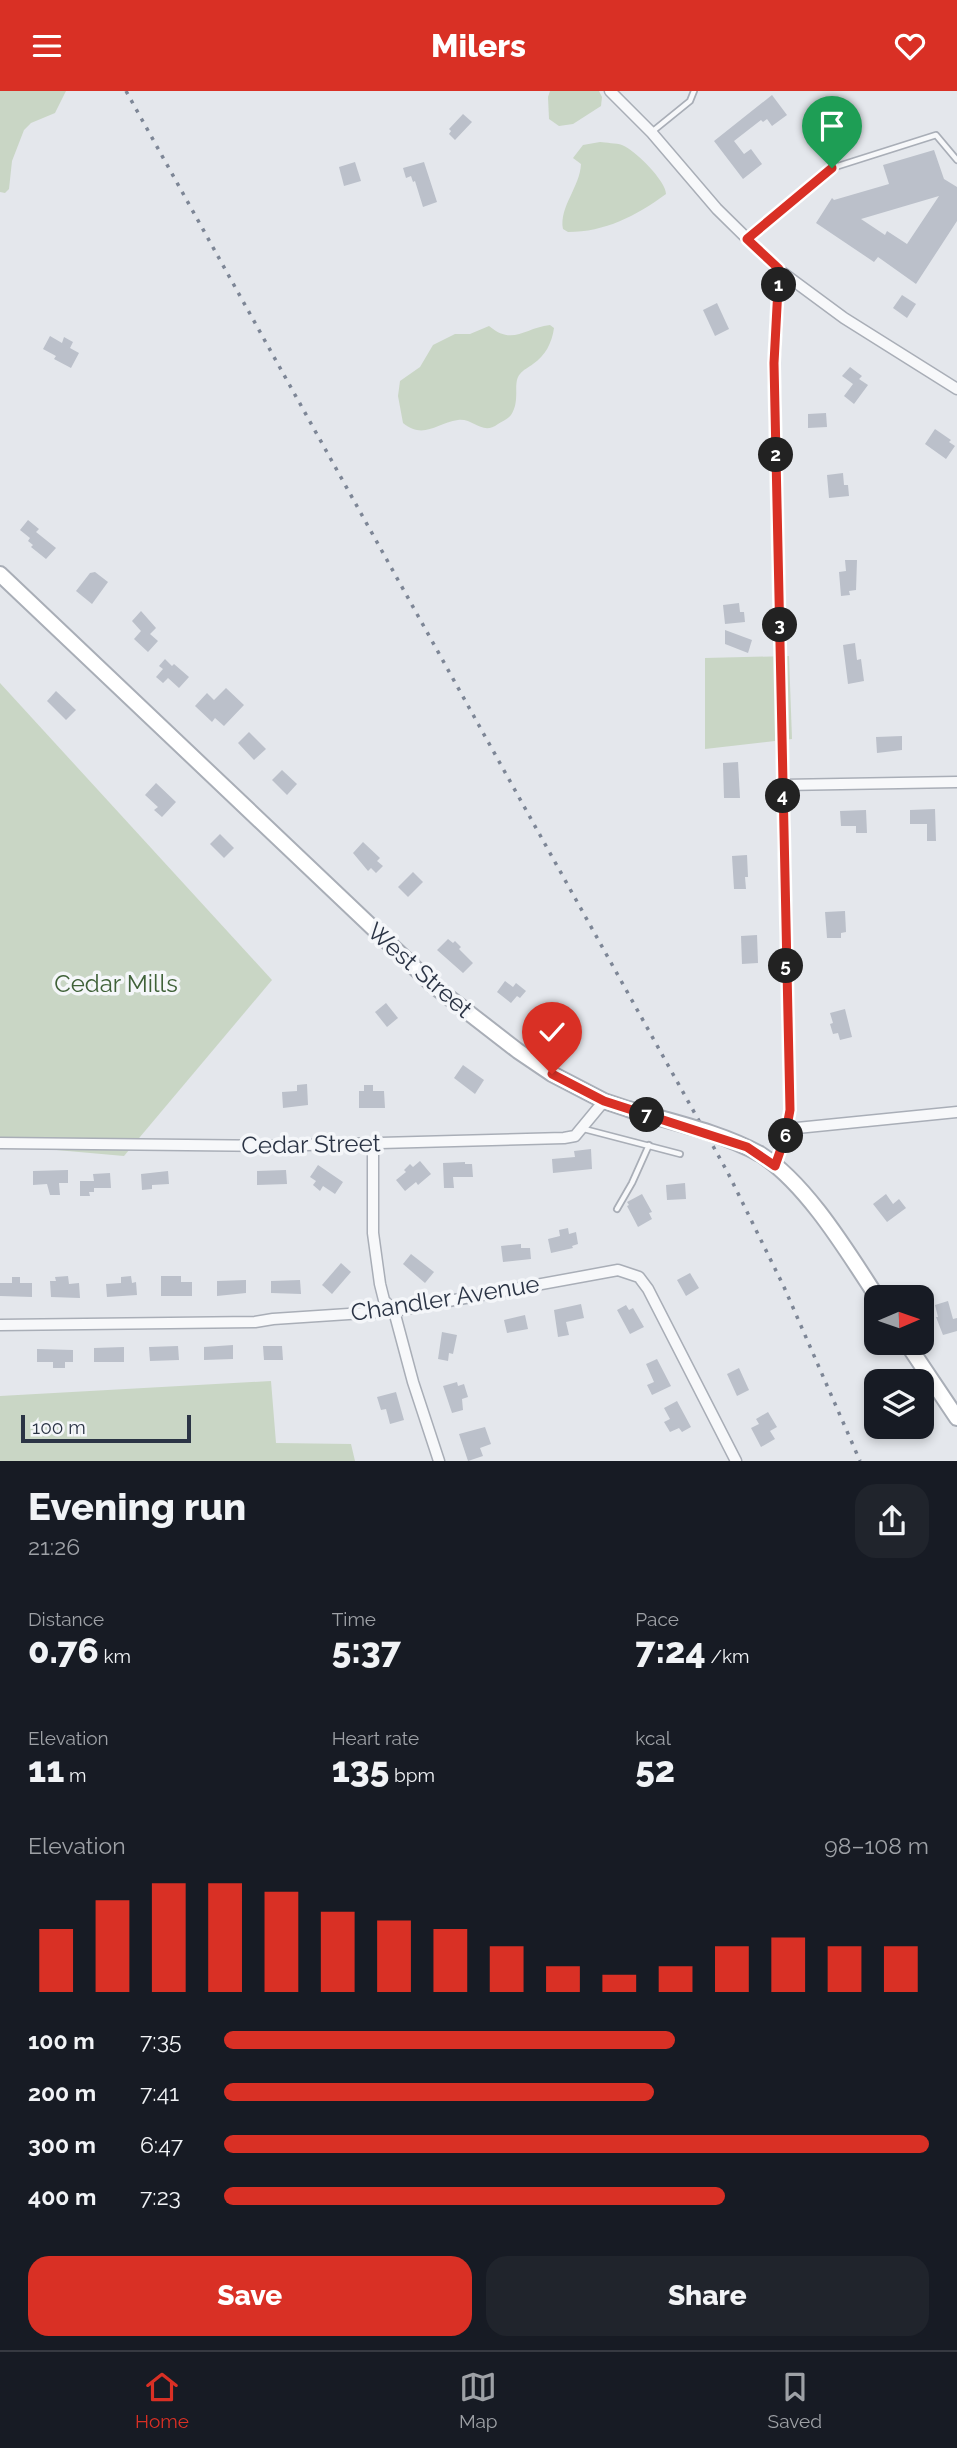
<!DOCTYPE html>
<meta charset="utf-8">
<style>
:root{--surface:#171b24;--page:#20242c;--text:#f1f3f6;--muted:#9ea1a6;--line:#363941;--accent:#d93025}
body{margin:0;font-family:Raleway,sans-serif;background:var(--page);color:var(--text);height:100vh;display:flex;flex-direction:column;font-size:26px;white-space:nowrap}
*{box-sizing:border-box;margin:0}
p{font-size:23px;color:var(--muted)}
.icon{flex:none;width:38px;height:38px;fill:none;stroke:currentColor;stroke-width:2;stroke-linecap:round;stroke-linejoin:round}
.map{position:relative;height:1370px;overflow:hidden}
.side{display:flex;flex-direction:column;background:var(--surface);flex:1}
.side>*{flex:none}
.needle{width:46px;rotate:88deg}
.controls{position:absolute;left:864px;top:1194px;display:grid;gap:14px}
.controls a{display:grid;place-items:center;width:70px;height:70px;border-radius:14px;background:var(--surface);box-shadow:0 4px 10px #0003;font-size:35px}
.scale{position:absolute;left:21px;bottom:18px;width:170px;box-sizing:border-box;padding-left:7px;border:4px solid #2b3445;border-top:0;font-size:19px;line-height:24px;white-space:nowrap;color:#2b3445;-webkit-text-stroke:5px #f4f6f9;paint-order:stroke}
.pin{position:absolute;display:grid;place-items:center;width:60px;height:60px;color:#fff;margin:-72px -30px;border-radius:50% 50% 50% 0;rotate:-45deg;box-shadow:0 0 7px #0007}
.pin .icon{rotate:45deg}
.km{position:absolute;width:35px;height:35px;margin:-18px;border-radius:50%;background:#222;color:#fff;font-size:19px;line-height:35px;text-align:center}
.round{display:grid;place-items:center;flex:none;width:74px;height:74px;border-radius:21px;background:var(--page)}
.headline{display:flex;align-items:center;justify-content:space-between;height:119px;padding:0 28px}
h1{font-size:38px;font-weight:800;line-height:52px}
.metrics{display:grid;grid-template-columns:repeat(3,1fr);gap:10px;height:119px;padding:7px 28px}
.metrics div{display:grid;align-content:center}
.metrics b{font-size:35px;font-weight:800}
.metrics small{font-size:19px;font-weight:400}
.metrics p{font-size:19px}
.chart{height:196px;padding:14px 28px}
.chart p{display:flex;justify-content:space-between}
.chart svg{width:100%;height:126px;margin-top:7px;stroke:var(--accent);stroke-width:6}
.button{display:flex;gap:14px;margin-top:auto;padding:14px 28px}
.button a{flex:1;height:80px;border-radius:21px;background:var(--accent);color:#fff;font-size:28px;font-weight:800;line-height:80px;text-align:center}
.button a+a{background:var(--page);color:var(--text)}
ul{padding:0 28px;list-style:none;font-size:23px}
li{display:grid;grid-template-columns:112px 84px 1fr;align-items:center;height:52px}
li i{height:18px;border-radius:9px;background:var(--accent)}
header{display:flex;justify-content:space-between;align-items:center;height:91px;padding:0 28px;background:var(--accent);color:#fff;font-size:32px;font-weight:800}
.tab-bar{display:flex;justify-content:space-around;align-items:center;height:98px;border-top:2px solid var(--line);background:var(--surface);font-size:19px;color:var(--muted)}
.tab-bar a{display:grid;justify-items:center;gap:4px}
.tab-bar .on{color:var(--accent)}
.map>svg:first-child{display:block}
.green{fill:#c9d6c5}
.building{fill:#bbc0ca;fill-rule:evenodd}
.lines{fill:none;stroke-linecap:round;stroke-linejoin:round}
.lane-casing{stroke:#a9aeb7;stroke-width:8}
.street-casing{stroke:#a9aeb7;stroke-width:13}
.secondary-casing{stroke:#a9aeb7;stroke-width:18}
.lane{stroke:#f7f8fa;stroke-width:4.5}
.street{stroke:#f7f8fa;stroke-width:10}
.secondary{stroke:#fff;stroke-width:14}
.rail{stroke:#7d8696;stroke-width:3.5;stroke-dasharray:3.5 7;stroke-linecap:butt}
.secondary-bridge-casing{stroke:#a9aeb7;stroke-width:18;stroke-linecap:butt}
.secondary-bridge{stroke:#fff;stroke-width:14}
.route-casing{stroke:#fff;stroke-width:14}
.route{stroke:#d93025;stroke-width:9}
.labels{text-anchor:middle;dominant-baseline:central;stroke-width:7;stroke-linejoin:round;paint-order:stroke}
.street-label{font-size:24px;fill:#2b3445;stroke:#f4f6f9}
.park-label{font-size:24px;fill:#3f6138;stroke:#f4f6f9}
</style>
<header><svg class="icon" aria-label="menu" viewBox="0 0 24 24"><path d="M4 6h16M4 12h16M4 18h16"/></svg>Milers<svg class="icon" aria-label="heart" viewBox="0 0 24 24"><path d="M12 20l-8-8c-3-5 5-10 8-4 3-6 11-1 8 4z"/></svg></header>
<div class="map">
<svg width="957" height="1370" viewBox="0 0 957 1370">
<rect width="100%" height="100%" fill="#e4e7ec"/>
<g class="green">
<polygon points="0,0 66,0 55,22 31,32 24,39 12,70 9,98 5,102 0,101"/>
<polygon points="550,0 599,0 602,6 601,15 573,33 559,35 549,28 548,6"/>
<path d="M600,51C606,52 616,52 622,54C635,59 666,90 666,103C636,125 605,141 568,141L563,138C559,116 580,96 581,73L573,67L583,54Z"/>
<path d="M550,234L554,237C552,252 545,265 533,273C529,276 523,279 520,283C512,292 521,309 511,324C508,328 502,330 498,333C482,345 474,327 458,329C436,332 424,349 403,332L398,305L400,290L420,276L433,254L455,243H470L489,235C513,255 524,237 550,234Z"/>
<polygon points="789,565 792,648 705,658 705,567"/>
<polygon points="0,592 272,889 124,1065 0,1054"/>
<polygon points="271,1290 276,1352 351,1353 355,1370 0,1370 0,1305"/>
</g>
<g class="building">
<polygon points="772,4 787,24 772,35 767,28 763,31 761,29 734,50 744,63 751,58 762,73 743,88 714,50"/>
<polygon points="463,23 472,31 455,49 449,43 451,40 449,38"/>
<path d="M934,59L944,88L957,96V130L916,193L878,166L874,171L816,132L832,107L834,109L889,93L883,74ZM939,105L907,153L887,140L885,144L861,128Z"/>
<polygon points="355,71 361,90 344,95 339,76"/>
<polygon points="424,71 437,111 423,116 415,90 413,91 411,85 406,87 403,77"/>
<polygon points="902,204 916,213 907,227 893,217"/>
<polygon points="717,212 729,238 715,245 703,219"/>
<polygon points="50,245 62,252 64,246 73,251 70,257 79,262 71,277 54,268 56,265 43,258"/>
<polygon points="850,276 862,285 859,288 868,294 854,313 844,305 853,293 842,285"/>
<polygon points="826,322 827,336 808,337 808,323"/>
<polygon points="935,338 951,349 949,351 955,355 946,368 925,353"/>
<polygon points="843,382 844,394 848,394 849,405 829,407 827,384"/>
<polygon points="28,429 39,438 36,441 56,457 46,468 31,456 33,454 28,450 30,447 20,439"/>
<polygon points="845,469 857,469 856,499 849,500 850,504 841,505 839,481 846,480"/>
<polygon points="95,481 108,491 92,513 76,500 90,482"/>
<polygon points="739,512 740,521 744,521 745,531 725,533 723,514"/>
<polygon points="141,520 156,537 150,543 158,550 148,561 134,548 141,540 132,530"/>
<polygon points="725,539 752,549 748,562 725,553"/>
<polygon points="855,552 857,569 861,568 864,590 848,593 843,554"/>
<polygon points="165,568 172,575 174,573 189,586 179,597 168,587 163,592 156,586 163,578 159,575"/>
<polygon points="226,597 244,614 224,635 215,627 212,631 195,615 207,602 214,609"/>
<polygon points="56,600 76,619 66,629 47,610"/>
<polygon points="249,641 266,658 254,669 238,652"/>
<polygon points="902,645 902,659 877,662 876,646"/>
<polygon points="738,671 740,707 724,707 723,672"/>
<polygon points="282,679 297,693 287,704 272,689"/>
<polygon points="156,692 176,711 162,726 154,719 158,716 145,704"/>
<polygon points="935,718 936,750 927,750 927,733 910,733 910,719"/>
<polygon points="866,719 867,742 856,742 856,735 841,735 840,720"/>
<polygon points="220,743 234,757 224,767 210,753"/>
<polygon points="363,751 380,767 377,770 383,775 376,782 371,777 368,780 353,762"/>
<polygon points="747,764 748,786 745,786 746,798 734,798 732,765"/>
<polygon points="413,781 423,791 408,806 398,796"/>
<polygon points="845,820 846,841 841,842 841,847 827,847 825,821"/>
<polygon points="757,844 758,872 742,873 741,845"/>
<polygon points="448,848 453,852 455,850 461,856 459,858 473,872 463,882 437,859"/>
<polygon points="505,890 513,896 516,892 526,900 520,907 517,905 511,912 497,901"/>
<polygon points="386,912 398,927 387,936 375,921"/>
<polygon points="845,918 852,946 840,949 838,942 833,943 830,933 833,932 830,922"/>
<polygon points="463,974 484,989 475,1003 454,987"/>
<polygon points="307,993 308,1014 283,1017 282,1001 297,1000 297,994"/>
<polygon points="364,994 373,994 373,1000 384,1000 385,1017 359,1017 359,1000 364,1000"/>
<polygon points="591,1058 592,1078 553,1082 552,1068 575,1066 574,1060"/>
<polygon points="420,1070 431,1083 418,1094 416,1091 405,1100 396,1089 406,1081 404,1079 410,1073 413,1076"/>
<polygon points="465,1071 465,1073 472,1073 473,1086 453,1086 454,1097 444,1097 443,1072"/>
<polygon points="318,1074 343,1091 335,1103 323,1095 320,1100 313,1094 316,1090 310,1086"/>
<polygon points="68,1079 68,1092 59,1092 60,1104 50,1104 47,1093 33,1094 33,1080"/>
<polygon points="286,1079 287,1093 257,1094 257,1080"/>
<polygon points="168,1080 169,1093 152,1094 152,1098 142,1099 141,1083"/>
<polygon points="110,1082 111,1097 94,1097 94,1093 94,1101 89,1101 90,1105 80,1105 80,1090 94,1090 93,1083"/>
<polygon points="685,1092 686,1108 667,1109 666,1094"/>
<polygon points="642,1103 652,1121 649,1122 652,1128 638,1136 627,1115 629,1114 627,1111"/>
<polygon points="886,1103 893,1113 899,1108 906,1117 887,1131 873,1113"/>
<polygon points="568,1137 569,1143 576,1141 578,1153 572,1155 573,1157 551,1162 548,1148 560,1145 559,1139"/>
<polygon points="521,1153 521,1157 530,1157 531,1168 503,1171 501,1155"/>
<polygon points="411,1163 434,1181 425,1192 403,1173"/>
<polygon points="341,1172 351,1181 332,1203 322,1194"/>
<polygon points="690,1182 699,1197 686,1205 677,1189"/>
<polygon points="68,1185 69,1193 79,1192 80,1207 51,1206 50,1190 56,1190 55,1186"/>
<polygon points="131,1185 132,1192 136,1191 137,1204 107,1206 106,1193 121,1192 121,1186"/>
<polygon points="161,1185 181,1185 181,1191 192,1191 192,1205 161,1205"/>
<polygon points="12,1186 20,1186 20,1192 32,1192 32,1206 0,1205 0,1192 12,1192"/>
<polygon points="246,1189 246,1202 217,1205 217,1190"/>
<polygon points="300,1189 301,1203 271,1202 271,1190"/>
<polygon points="948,1210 953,1228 957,1227 957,1240 943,1244 936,1226 938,1226 935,1214"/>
<polygon points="581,1213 584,1227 566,1231 569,1244 558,1246 554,1219"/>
<polygon points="626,1214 629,1219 633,1217 644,1236 630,1243 617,1219"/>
<polygon points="525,1224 528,1238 507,1242 504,1229"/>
<polygon points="442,1241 457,1244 453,1263 449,1262 448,1270 438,1268"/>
<polygon points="233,1254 233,1268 204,1269 204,1256"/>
<polygon points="178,1255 179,1269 150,1270 149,1256"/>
<polygon points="263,1255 282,1255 283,1269 264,1269"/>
<polygon points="124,1256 124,1271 94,1271 94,1257"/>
<polygon points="37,1258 73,1259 73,1271 65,1271 65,1277 53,1277 53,1271 37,1271"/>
<polygon points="657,1268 671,1295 652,1304 647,1294 654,1291 646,1273"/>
<polygon points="739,1277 749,1299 737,1305 727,1283"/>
<polygon points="457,1291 458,1295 464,1293 468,1306 462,1308 463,1319 452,1322 443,1295"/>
<polygon points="396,1301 404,1329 390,1333 386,1318 381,1319 377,1306"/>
<polygon points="677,1310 691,1336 682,1341 679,1337 670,1341 664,1331 670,1328 664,1317"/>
<polygon points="768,1321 777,1336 770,1340 775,1348 761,1356 751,1337 759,1333 756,1328"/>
<polygon points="485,1336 491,1353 480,1357 483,1365 468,1370 459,1343"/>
</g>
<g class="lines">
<defs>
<g id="lane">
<polyline points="653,40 690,10 694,0"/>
<polyline points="747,147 832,77 936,44 957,69"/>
<polyline points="584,1038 680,1063"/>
<polyline points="617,1118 632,1092 649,1054"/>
</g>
<g id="street">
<polyline points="610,0 652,42 717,118 779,179 844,227 957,298"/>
<polyline points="783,694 957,691"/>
<polyline points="787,1038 957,1021"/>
<polyline points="0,1052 269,1055 564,1047 575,1045 604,1010"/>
<polyline points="373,1052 373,1142 380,1193 384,1209 394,1220 413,1291 439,1370"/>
<polyline points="775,1075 785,1046 790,1019 774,273 779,179"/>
<polyline points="0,1234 255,1231 273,1228 394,1220 618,1179 639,1186 648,1198 736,1370"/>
</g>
<g id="secondary">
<polyline points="0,483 434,895 518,960 552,983 604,1010 628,1018"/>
<path d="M760,1063C806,1092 847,1160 877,1206"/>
<polyline points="906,1251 957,1327"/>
</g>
</defs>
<use href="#lane" class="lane-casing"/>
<use href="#street" class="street-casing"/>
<use href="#secondary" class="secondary-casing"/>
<use href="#lane" class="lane"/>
<use href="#street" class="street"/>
<use href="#secondary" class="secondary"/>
<polyline class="rail" points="126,0 728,1082 784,1196 860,1370"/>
<defs>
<path id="secondary-bridge" d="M628,1018C672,1031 720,1041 760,1063"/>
</defs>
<use href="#secondary-bridge" class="secondary-bridge-casing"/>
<use href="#secondary-bridge" class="secondary-bridge"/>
</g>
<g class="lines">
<defs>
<polyline id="route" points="552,983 604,1010 747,1056 775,1075 785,1046 790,1019 774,272 779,178 747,148 832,77"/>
</defs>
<use href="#route" class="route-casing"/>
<use href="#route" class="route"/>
</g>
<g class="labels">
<g class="street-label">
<text transform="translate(420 879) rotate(41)">West Street</text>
<text transform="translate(311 1053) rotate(-1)">Cedar Street</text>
<text transform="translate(445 1207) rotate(-9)">Chandler Avenue</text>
</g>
<g class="park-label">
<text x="116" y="892">Cedar Mills</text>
</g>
</g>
</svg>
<div class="controls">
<a><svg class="needle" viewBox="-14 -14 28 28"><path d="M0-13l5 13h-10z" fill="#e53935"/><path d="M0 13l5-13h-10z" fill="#9ea1a6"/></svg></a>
<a><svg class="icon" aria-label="layers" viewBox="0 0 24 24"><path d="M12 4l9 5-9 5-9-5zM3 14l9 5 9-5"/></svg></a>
</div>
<div class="scale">100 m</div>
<div class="pin" style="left:832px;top:77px;background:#1e9e55"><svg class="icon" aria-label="arrive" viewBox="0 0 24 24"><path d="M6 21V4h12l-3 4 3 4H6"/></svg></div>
<div class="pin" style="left:552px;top:983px;background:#d93025"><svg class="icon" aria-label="check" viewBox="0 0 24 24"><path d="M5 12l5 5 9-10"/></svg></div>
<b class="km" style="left:779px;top:194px">1</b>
<b class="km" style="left:776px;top:364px">2</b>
<b class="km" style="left:780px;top:534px">3</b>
<b class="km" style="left:783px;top:705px">4</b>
<b class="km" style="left:786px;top:875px">5</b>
<b class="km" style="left:786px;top:1045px">6</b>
<b class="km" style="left:647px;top:1024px">7</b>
</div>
<section class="side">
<div class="headline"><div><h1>Evening run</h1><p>21:26</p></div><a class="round"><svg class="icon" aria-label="share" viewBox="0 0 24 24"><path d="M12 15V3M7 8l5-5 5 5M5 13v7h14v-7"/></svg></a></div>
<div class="metrics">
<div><p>Distance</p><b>0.76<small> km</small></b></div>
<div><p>Time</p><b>5:37</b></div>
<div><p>Pace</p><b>7:24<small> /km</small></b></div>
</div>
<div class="metrics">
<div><p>Elevation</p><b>11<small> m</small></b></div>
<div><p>Heart rate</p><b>135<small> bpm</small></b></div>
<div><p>kcal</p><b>52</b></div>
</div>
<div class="chart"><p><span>Elevation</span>98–108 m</p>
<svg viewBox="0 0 160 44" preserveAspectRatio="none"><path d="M5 44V22M15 44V12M25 44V6M35 44V6M45 44V9M55 44V16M65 44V19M75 44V22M85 44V28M95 44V35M105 44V38M115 44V35M125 44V28M135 44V25M145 44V28M155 44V28"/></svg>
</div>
<ul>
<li><b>100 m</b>7:35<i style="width:64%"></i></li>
<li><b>200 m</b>7:41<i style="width:61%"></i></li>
<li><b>300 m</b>6:47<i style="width:100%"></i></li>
<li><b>400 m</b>7:23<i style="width:71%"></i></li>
</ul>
<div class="button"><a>Save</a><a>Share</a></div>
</section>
<nav class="tab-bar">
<a class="on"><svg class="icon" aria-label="home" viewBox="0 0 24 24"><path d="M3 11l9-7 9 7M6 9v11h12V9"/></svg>Home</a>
<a><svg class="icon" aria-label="map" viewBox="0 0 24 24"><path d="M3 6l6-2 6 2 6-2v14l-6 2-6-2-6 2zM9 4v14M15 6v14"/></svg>Map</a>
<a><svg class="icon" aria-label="saved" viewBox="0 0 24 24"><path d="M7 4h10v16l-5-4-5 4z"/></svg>Saved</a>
</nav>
